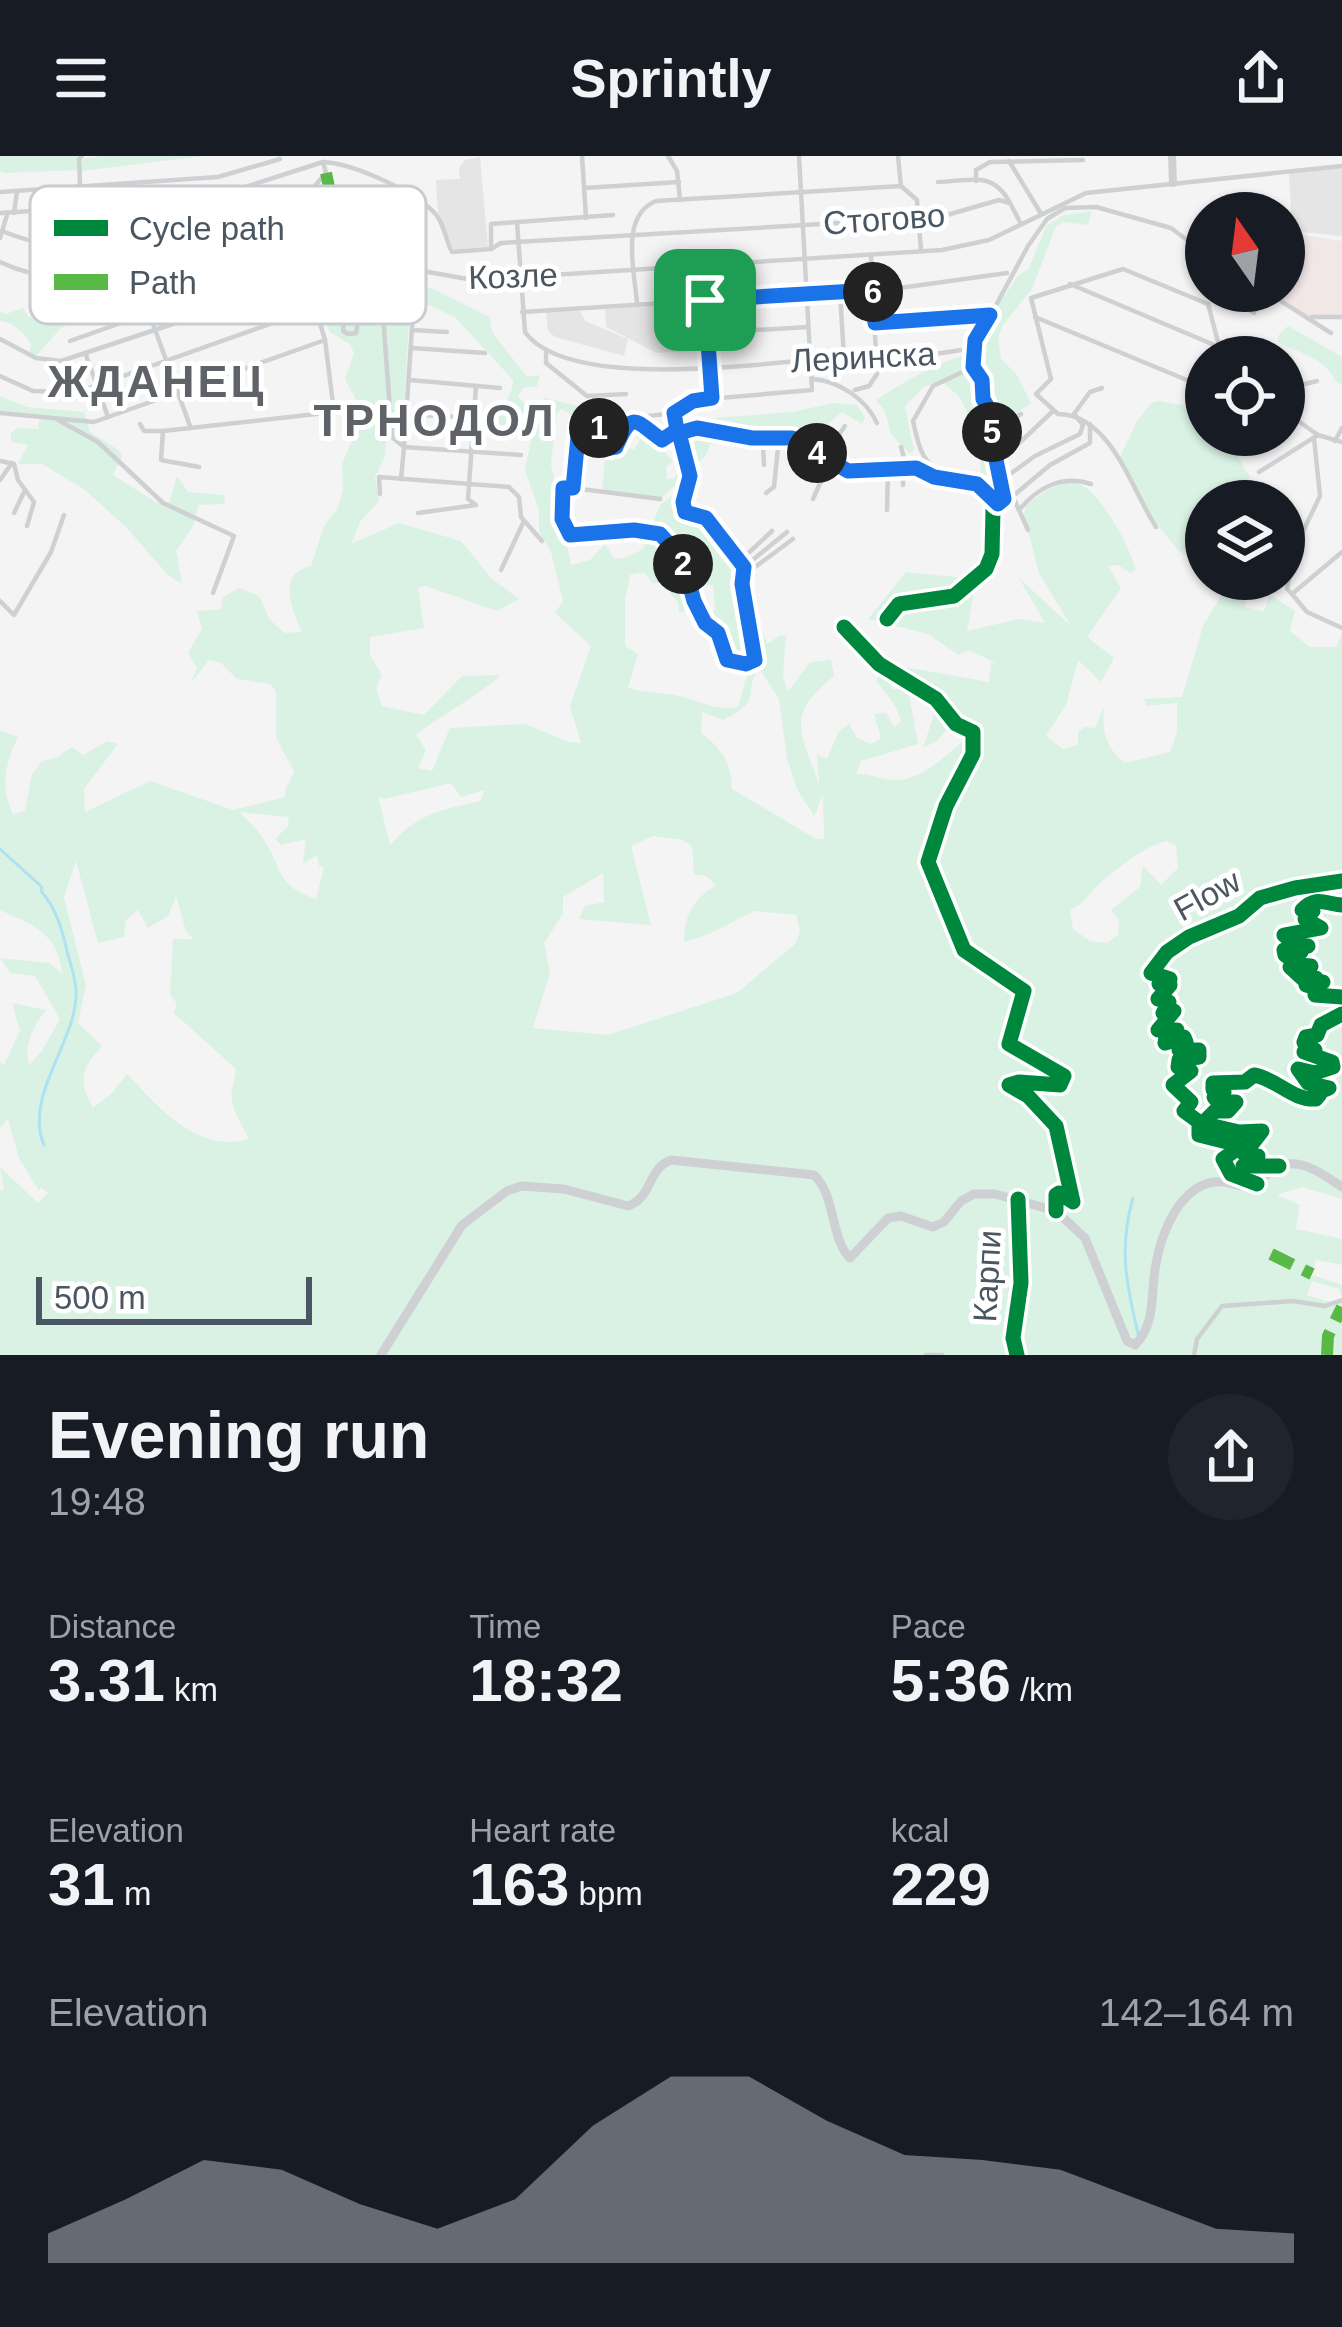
<!DOCTYPE html>
<meta charset="utf-8">
<style>
:root{--surface:#171b24;--page:#20242c;--text:#f1f3f6;--muted:#9ea1a6;--accent:#868d94}
body{margin:0;font-family:Arial,sans-serif;background:var(--page);color:var(--text);height:100vh;display:flex;flex-direction:column;font-size:45px;white-space:nowrap}
*{box-sizing:border-box;margin:0}
p{font-size:39px;color:var(--muted)}
.icon{flex:none;width:66px;height:66px;fill:none;stroke:currentColor;stroke-width:2;stroke-linecap:round;stroke-linejoin:round}
.map{position:relative;height:1199px;overflow:hidden}
.details{display:flex;flex-direction:column;background:var(--surface);flex:1}
.details>*{flex:none}
.needle{width:78px;rotate:346deg}
.buttons{position:absolute;left:1185px;top:36px;display:grid;gap:24px}
.buttons a{display:grid;place-items:center;width:120px;height:120px;border-radius:50%;background:var(--surface);box-shadow:0 3px 9px #0004;font-size:60px}
.scale{position:absolute;left:36px;bottom:30px;width:276px;box-sizing:border-box;padding-left:12px;border:6px solid #4a5661;border-top:0;font-size:33px;line-height:42px;white-space:nowrap;color:#4a5661;-webkit-text-stroke:9px #fff;paint-order:stroke}
.pin{position:absolute;display:grid;place-items:center;width:102px;height:102px;color:#fff;margin:-51px;border-radius:24px;box-shadow:0 6px 18px #0006}
.km{position:absolute;width:60px;height:60px;margin:-30px;border-radius:50%;background:#222;color:#fff;font-size:33px;line-height:60px;text-align:center}
.round{display:grid;place-items:center;flex:none;width:126px;height:126px;border-radius:63px;background:var(--page)}
.head{display:flex;align-items:center;justify-content:space-between;height:204px;padding:0 48px}
h1{font-size:66px;font-weight:700;line-height:90px}
.figures{display:grid;grid-template-columns:repeat(3,1fr);gap:18px;height:204px;padding:12px 48px}
.figures div{display:grid;align-content:center}
.figures b{font-size:60px;font-weight:700}
.figures small{font-size:33px;font-weight:400}
.figures p{font-size:33px}
.chart{height:336px;padding:24px 48px}
.chart p{display:flex;justify-content:space-between}
.chart svg{width:100%;height:216px;margin-top:12px;fill:var(--accent);opacity:.7}
header{display:flex;justify-content:space-between;align-items:center;height:156px;padding:0 48px;background:var(--surface);font-size:54px;font-weight:700}
.map>svg:first-child{display:block}
.education{fill:#e6e5e6}
.medical{fill:#f1e7e6}
.green{fill:#d9f2e3;fill-rule:evenodd}
.lines{fill:none;stroke-linecap:round;stroke-linejoin:round}
.stream{stroke:#aee2f0;stroke-width:3}
.minor{stroke:#ced0d2;stroke-width:4.5}
.tertiary{stroke:#ced0d2;stroke-width:8}
.secondary{stroke:#ced0d4;stroke-width:9}
.quiet{stroke:#58b947;stroke-width:12;stroke-dasharray:24 12;stroke-linecap:butt}
.cycleway-casing{stroke:#fff;stroke-width:22}
.cycleway{stroke:#00873e;stroke-width:15}
.route-casing{stroke:#fff;stroke-width:24}
.route{stroke:#1a73e8;stroke-width:15}
.labels{text-anchor:middle;dominant-baseline:central;stroke-width:10;stroke-linejoin:round;paint-order:stroke}
.street-label{font-size:33px;fill:#4a5661;stroke:#fff}
.district-label{font-size:45px;font-weight:bold;letter-spacing:3px;fill:#5f6368;stroke:#fff}
.key{fill:#fff;stroke:#c9ccd0;stroke-width:3}
.key-label{font-size:33px;fill:#4a5661}
</style>
<header><svg class="icon" aria-label="menu" viewBox="0 0 24 24"><path d="M4 6h16M4 12h16M4 18h16"/></svg>Sprintly<svg class="icon" aria-label="share" viewBox="0 0 24 24"><path d="M12 15V3M7 8l5-5 5 5M5 13v7h14v-7"/></svg></header>
<div class="map">
<svg width="1342" height="1199" viewBox="0 0 1342 1199">
<rect width="100%" height="100%" fill="#f4f4f4"/>
<g class="education">
<polygon points="480,1 488,91 454,94 438,57 436,24 460,23 459,12 465,4"/>
<polygon points="1342,11 1342,80 1292,75 1289,17"/>
<polygon points="703,147 706,194 657,197 606,171 605,153"/>
<polygon points="580,155 585,165 628,183 624,200 555,181 548,175 546,156"/>
</g>
<polygon class="medical" points="1284,76 1342,85 1342,160 1309,161 1268,135 1284,135"/>
<g class="green">
<polygon points="0,0 77,0 77,14 4,17 0,15"/>
<polygon points="102,0 202,0 81,15 82,3"/>
<path d="M1092,55L1088,69L1064,66L1056,70L1032,133L1003,169L998,182L1001,203L1017,219L1031,247L987,278L998,333L990,337L980,329C986,313 970,256 959,241C959,240 945,228 944,227L925,230L905,250L914,295L909,297L891,278L885,255L876,244C904,227 939,203 973,198L990,161L1017,121L1029,112L1046,70L1064,59Z"/>
<path d="M195,90L194,107L161,114L164,122L175,126L179,134L220,139L256,130L311,129L342,113L373,116L369,144L381,141L391,123L431,132L490,161L492,176L527,221L540,219L537,230L523,232L518,241L529,252H536L545,242L625,262L626,267L613,283L598,266L581,264L561,253L557,257L551,308L571,409L590,404L605,388L614,403L625,402L643,393L660,349L675,338L674,330L661,343L602,336L605,304H610L612,295L626,291L634,294L640,283L630,278L634,272L651,277L664,289V295L673,306L666,310L667,323H674L684,306L694,270L712,262L793,256L833,247L857,249L865,262L862,268L842,256L824,271L815,272L805,284L789,278L710,288L706,299L696,308L689,349L704,353L740,396L735,403L767,488L781,479L786,480L783,520L788,536L810,506L831,504L834,520C785,559 800,576 819,628L817,598L827,603L839,575L849,568L857,582L871,588L881,582L874,558L886,557L894,571L901,566L896,551L876,524L882,516L893,533H908L918,588L861,605L856,618C869,618 874,621 886,623C916,630 945,601 965,583L967,567L957,561L937,585L923,592L934,558L932,542L896,518L888,508L989,526L991,507H996L969,494L959,499L928,478L868,463L906,416L976,423L967,475L1019,463L1045,467L1019,422L1071,470L1039,417L1024,359L1026,349C1059,324 1078,313 1105,353C1119,372 1128,391 1136,413L1131,417L1118,409L1108,410L1121,432L1087,481L1114,502L1101,526L1078,504L1066,549L1046,580L1063,593L1078,589V576L1085,571L1095,572L1104,550C1102,575 1105,591 1125,607L1170,596L1177,576V547L1146,550L1144,543L1182,541L1203,470L1231,423H1252L1244,451L1264,455L1270,439L1295,455L1290,475L1310,491H1336L1342,477V1043L1302,1031L1277,1039L1300,1049L1296,1073L1342,1083V1109L1316,1104L1312,1119L1342,1129V1142L1339,1133L1312,1125L1307,1139L1326,1145H1342V1199H0V1034H4L0,1011L38,1047L48,1037L41,1031L39,1035L19,1002L8,963L0,972V906L4,909L20,875L12,847L46,854C33,871 24,886 29,909L42,895L60,863L35,820L10,817L0,802L50,807L62,818C60,778 31,768 0,754V574L18,581C5,607 0,632 13,658L25,655L32,618L42,605L56,602L72,591L83,599L108,585L118,588L84,633L85,656L150,625L233,654L285,641V634L294,616L276,581V535L270,528L237,523L221,507L209,504L191,527L197,512L188,497L202,473L197,455L221,453L223,441L239,432L259,440L270,464L285,477L302,476C292,454 276,418 311,410L324,370L338,352L343,334L342,308L355,277L350,265L358,248L345,223L354,197L350,188L330,176L312,139L301,142L287,135L256,141L260,153L240,160L236,150L252,142C232,146 212,146 192,142C170,137 148,124 125,135C113,141 109,154 97,162L90,159L61,172L36,200L29,197L31,188C25,178 13,165 0,165V156L6,158L23,152L28,160L43,166L51,148L67,142L72,129L127,113L136,126L155,118L150,105ZM424,147L455,161L513,224C514,240 498,251 497,268L499,271L516,263L529,264L531,285L525,314L539,354V376L551,396L563,445L555,457L591,490L570,550L581,587L569,586L525,568L450,572L432,615L418,612L426,594L416,579C444,557 475,542 501,519L462,520L424,559L382,550L376,532L382,519L370,499V481L424,472L418,432L426,430L497,455L519,443L492,423L461,385L399,367L351,388L360,366L379,345L375,321L385,300L389,251L394,282L399,286L402,284L410,148ZM637,417H645L652,427H661L678,446L679,457L691,452L687,431L713,429L715,452L710,462L729,504L727,513L747,520L738,551C715,555 701,545 679,540C661,536 645,537 628,532L638,498L625,490V443L630,419ZM759,512L779,543L787,602L797,633L814,660L823,639L824,683H816L732,633C731,605 722,594 701,576L702,556L723,564C765,544 742,537 759,512ZM451,627L461,641L485,634L480,645C438,655 419,657 390,689L378,640L384,643ZM239,656L288,661L289,669L275,683L281,689L306,683L303,708L317,699L319,710L324,711L316,743C276,729 284,716 265,686C259,675 248,664 239,656ZM653,680L683,684L692,690L694,718L706,720L716,729C694,743 684,758 684,786L709,778L754,755L796,759L800,775L796,787L737,837L608,879L533,872L550,817L544,787L563,758V741L603,717L604,746L585,750L579,763L651,769L631,690ZM1166,685L1176,690L1178,712L1161,729L1143,710L1140,731L1111,754L1119,764L1118,779L1107,787L1090,785L1073,773L1070,754C1085,748 1088,738 1099,728C1119,711 1141,692 1166,685ZM76,705L98,787L124,781L126,764L138,754L148,772L168,760L176,740L186,775L193,783H173L170,838L177,848L174,857L236,913C236,920 233,926 232,933C228,950 242,968 249,983C198,998 159,952 127,918L112,937L93,952C78,925 81,913 102,890L78,867L86,829L64,741Z"/>
<path d="M1288,170L1342,201V229L1336,226C1325,201 1298,197 1278,186V180Z"/>
<polygon points="0,240 27,251 84,256 90,276 120,295 122,301 113,319 157,347 169,348 177,320 188,336 224,339 225,348 198,349 194,369 176,395 182,428 168,419 126,371 85,334 42,308 18,308 28,289 11,286 11,277 17,272 38,273 40,261 0,257"/>
<path d="M1160,245L1182,249L1206,265V279C1236,279 1234,299 1250,321L1241,331L1256,345H1206V375L1202,377L1206,410L1179,395L1156,367L1119,303L1138,263L1153,246Z"/>
</g>
<g class="lines">
<g class="stream">
<path d="M0,693L42,731L41,735C56,752 62,773 67,795C71,810 77,826 76,842C73,889 24,942 44,989"/>
<path d="M1133,1042C1118,1094 1127,1131 1139,1182"/>
</g>
<g class="minor">
<polyline points="582,0 586,62"/>
<polyline points="668,0 677,15 680,44"/>
<polyline points="898,0 901,30"/>
<polyline points="1009,5 1040,56"/>
<polyline points="976,25 976,14 990,6 1083,4"/>
<path d="M938,26C970,25 993,14 1010,47"/>
<polyline points="80,28 79,3 82,0"/>
<polyline points="584,32 679,26"/>
<polyline points="0,36 218,21 280,3"/>
<polyline points="153,48 169,93"/>
<path d="M0,57L205,44L323,6C352,7 420,37 437,60C445,71 446,85 452,96L491,93L501,87L940,61L999,44L1010,47L1021,68"/>
<polyline points="14,57 17,35"/>
<polyline points="248,65 312,33 326,17 323,6"/>
<path d="M517,66L525,176C568,236 763,207 831,202C874,199 919,202 961,194"/>
<path d="M2,75C72,103 92,87 159,64"/>
<polyline points="0,82 7,59"/>
<polyline points="491,93 491,68 613,59"/>
<path d="M0,106C88,148 146,86 232,81L473,124L942,94L989,84L1086,37L1342,10"/>
<polyline points="389,109 382,146 392,281 404,291 413,157"/>
<polyline points="702,110 712,242"/>
<polyline points="191,118 229,121 257,110 288,108 326,97"/>
<polyline points="1070,128 1219,191"/>
<polyline points="1221,135 1254,157 1256,151 1245,135"/>
<polyline points="1265,135 1331,177"/>
<polyline points="840,136 844,201"/>
<path d="M637,148C635,116 619,60 656,45L901,30L917,44L921,94"/>
<polyline points="1208,148 1222,201"/>
<polyline points="522,156 900,132 1007,117"/>
<polyline points="149,157 190,270"/>
<polyline points="1035,161 1206,232"/>
<polyline points="1312,161 1342,161"/>
<polyline points="875,167 989,159"/>
<polyline points="412,174 447,176"/>
<polyline points="707,177 808,171"/>
<polyline points="0,183 36,202 61,205 194,161"/>
<polyline points="70,185 157,154"/>
<polyline points="412,192 485,197"/>
<polyline points="546,196 546,207 587,240 626,238"/>
<polyline points="86,199 108,261"/>
<polyline points="0,220 33,235 78,236 312,153"/>
<path d="M813,223C839,225 866,243 877,267"/>
<polyline points="410,224 500,232"/>
<polyline points="1284,233 1317,225"/>
<polyline points="855,234 869,230 877,218 871,99"/>
<polyline points="1284,255 1318,279 1342,286"/>
<polyline points="0,257 94,266 325,184"/>
<polyline points="406,258 472,262"/>
<polyline points="648,260 674,257"/>
<polyline points="58,264 98,286 163,347 234,380 213,437"/>
<polyline points="140,268 144,275 163,275 334,256 325,184 313,144 326,134 339,138 345,146 343,175 348,178 356,177 369,106"/>
<polyline points="163,275 161,304 199,311"/>
<polyline points="992,276 1021,258"/>
<polyline points="679,277 701,272 752,282 786,281 801,285 829,307 848,315 907,312 901,291"/>
<polyline points="1335,285 1342,272"/>
<polyline points="995,301 1015,291 1053,255"/>
<polyline points="823,302 845,270"/>
<polyline points="0,305 14,308 18,324 34,346 27,370"/>
<polyline points="764,309 763,290 779,285"/>
<polyline points="907,312 977,328 997,348 1004,343 1003,337"/>
<polyline points="903,313 903,329"/>
<polyline points="1259,316 1318,279"/>
<path d="M951,317C923,315 918,289 913,265L933,230L973,211"/>
<polyline points="401,323 404,291 521,299"/>
<polyline points="1003,323 1035,300 1080,278 1083,269 1074,258 1090,236 1102,232"/>
<polyline points="0,324 12,307"/>
<polyline points="573,332 563,332 562,363 570,379 634,374 660,378 682,402 694,445 705,467 719,477 725,503 746,508 755,504 757,497 743,420 793,383"/>
<polyline points="766,337 774,331 779,282"/>
<polyline points="380,338 379,321 509,331 519,341 521,361 542,385"/>
<polyline points="1013,340 1050,309 1090,287 1090,268"/>
<polyline points="660,343 573,332 579,270 586,266 598,269 607,290 613,293 631,266 644,268 660,284 677,274"/>
<polyline points="813,343 829,307"/>
<polyline points="887,354 888,314"/>
<path d="M1019,354C1037,332 1062,318 1091,328"/>
<polyline points="14,357 25,334"/>
<polyline points="418,357 476,349 468,343 476,230"/>
<path d="M1156,371C1131,332 1110,258 1058,258L1036,238L1051,223L1031,142L1123,113L1208,148"/>
<polyline points="1028,374 1015,345 1003,337 993,289 993,260 983,243 982,224 973,211 974,190 1028,90 1047,63 1065,52 1096,51 1171,72 1206,98"/>
<polyline points="1342,396 1292,438 1307,456 1342,472"/>
<polyline points="741,404 723,389 702,358 685,356 683,346 690,320 674,257 696,244 812,234 799,0"/>
<polyline points="741,404 772,375"/>
<polyline points="501,414 524,365"/>
<polyline points="744,416 744,411 787,376"/>
<polyline points="1292,438 1287,433 1294,394 1320,340 1314,282"/>
<polyline points="0,445 14,459 51,396 64,359"/>
<polyline points="926,1199 942,1199"/>
<polyline points="1194,1199 1197,1183 1222,1150 1293,1145 1325,1150 1342,1144"/>
</g>
<polyline class="tertiary" points="1172,0 1173,27"/>
<path class="secondary" d="M381,1199L462,1069L507,1035L521,1030L564,1033L628,1050C653,1041 647,1013 671,1004L814,1019C836,1039 830,1082 850,1102L888,1062L901,1060L933,1071L944,1066L961,1045L974,1038H995L1056,1055L1085,1082L1127,1185L1135,1189C1157,1167 1150,1136 1156,1108C1161,1078 1179,1031 1214,1026C1226,1024 1239,1031 1252,1031C1260,1025 1267,1017 1276,1012C1299,999 1324,1019 1342,1031"/>
<g class="quiet">
<polyline points="326,17 336,64 363,73 369,106"/>
<polyline points="1271,1098 1312,1118"/>
<polyline points="1327,1199 1328,1180 1342,1151"/>
</g>
<defs>
<g id="cycleway">
<polyline points="887,463 899,448 954,440 986,413 992,398 993,354 999,348"/>
<polyline points="844,471 879,508 936,543 956,568 973,576 973,598 946,650 928,706 964,794 1024,835 1009,888 1064,920 1060,929 1019,926 1009,929 1028,940 1056,970 1073,1046 1059,1037 1056,1039 1056,1055"/>
<path d="M1342,749C1325,748 1317,739 1302,754L1313,755L1305,763L1321,772L1284,779L1296,790H1308L1297,792L1301,796L1284,794L1285,799L1299,809L1311,810L1308,814L1290,811L1303,823L1316,822L1306,829L1312,831L1323,826L1313,832L1318,834L1315,839L1342,841"/>
<path d="M1279,1010H1243L1258,1000H1246L1239,992L1251,989L1262,975L1239,976L1209,969L1206,964L1215,955H1228L1236,946H1218L1214,941L1224,936L1213,933V927L1245,926L1254,919C1277,923 1293,945 1316,943L1320,938H1314L1329,932L1308,927L1298,913L1315,917L1333,911L1332,906L1304,896L1315,894L1304,886L1306,881L1317,879L1321,869L1342,858"/>
<polyline points="1257,1028 1231,1018 1223,1003 1237,993 1235,988 1199,979 1199,966 1184,955 1191,946 1173,929 1191,915 1178,911 1179,904 1199,901 1199,894 1179,894 1186,886 1184,881 1165,887 1166,881 1177,874 1158,874 1174,855 1163,857 1169,846 1158,843 1170,829 1159,828 1170,823 1151,817 1167,796 1189,781 1239,760 1260,742 1295,732 1342,725"/>
<polyline points="1017,1199 1013,1182 1021,1127 1018,1043"/>
</g>
</defs>
<use href="#cycleway" class="cycleway-casing"/>
<use href="#cycleway" class="cycleway"/>
</g>
<g class="lines">
<defs>
<path id="route" d="M872,134L875,167L990,159L975,184L973,211L982,224L983,243L993,260V289L1004,343L998,348L977,328L934,321L916,312L848,315L792,282H752L697,272L679,277L690,320L683,346L685,356L706,362L744,411L742,428L755,504L746,508L727,504L718,477L705,467L694,445L682,402L660,378L634,374L570,379L562,363L563,332H573L579,270L586,266L598,269L610,292L616,291C633,252 636,266 662,284L677,274L674,257L693,245L712,242L705,144Z"/>
</defs>
<use href="#route" class="route-casing"/>
<use href="#route" class="route"/>
</g>
<g class="labels">
<g class="street-label">
<text transform="translate(884 63) rotate(-4)">Стогово</text>
<text transform="translate(513 120) rotate(-2)">Козле</text>
<text transform="translate(863 201) rotate(-3)">Леринска</text>
<text transform="translate(1207 739) rotate(-29)">Flow</text>
<text transform="translate(987 1120) rotate(-87)">Карпи</text>
</g>
<g class="district-label">
<text x="157" y="225">ЖДАНЕЦ</text>
<text x="435" y="264">ТРНОДОЛ</text>
</g>
</g>
<rect x="30" y="30" width="396" height="138" rx="18" class="key"/>
<rect x="54" y="64" width="54" height="16" fill="#00873e"/>
<rect x="54" y="118" width="54" height="16" fill="#58b947"/>
<g class="key-label">
<text x="129" y="84">Cycle path</text>
<text x="129" y="138">Path</text>
</g>
</svg>
<div class="buttons">
<a><svg class="needle" viewBox="-14 -14 28 28"><path d="M0-13l5 13h-10z" fill="#e53935"/><path d="M0 13l5-13h-10z" fill="#9ea1a6"/></svg></a>
<a><svg class="icon" aria-label="locate" viewBox="0 0 24 24"><circle cx="12" cy="12" r="6"/><path d="M12 2v4M12 18v4M2 12h4M18 12h4"/></svg></a>
<a><svg class="icon" aria-label="layers" viewBox="0 0 24 24"><path d="M12 4l9 5-9 5-9-5zM3 14l9 5 9-5"/></svg></a>
</div>
<div class="scale">500 m</div>
<div class="pin" style="left:705px;top:144px;background:#1e9e55"><svg class="icon" aria-label="arrive" viewBox="0 0 24 24"><path d="M6 21V4h12l-3 4 3 4H6"/></svg></div>
<b class="km" style="left:599px;top:272px">1</b>
<b class="km" style="left:683px;top:408px">2</b>
<b class="km" style="left:817px;top:297px">4</b>
<b class="km" style="left:992px;top:276px">5</b>
<b class="km" style="left:873px;top:136px">6</b>
</div>
<section class="details">
<div class="head"><div><h1>Evening run</h1><p>19:48</p></div><a class="round"><svg class="icon" aria-label="share" viewBox="0 0 24 24"><path d="M12 15V3M7 8l5-5 5 5M5 13v7h14v-7"/></svg></a></div>
<div class="figures">
<div><p>Distance</p><b>3.31<small> km</small></b></div>
<div><p>Time</p><b>18:32</b></div>
<div><p>Pace</p><b>5:36<small> /km</small></b></div>
</div>
<div class="figures">
<div><p>Elevation</p><b>31<small> m</small></b></div>
<div><p>Heart rate</p><b>163<small> bpm</small></b></div>
<div><p>kcal</p><b>229</b></div>
</div>
<div class="chart"><p><span>Elevation</span>142–164 m</p>
<svg viewBox="0 0 160 44" preserveAspectRatio="none"><path d="M0 44V38L10 31L20 23L30 25L40 32L50 37L60 31L70 16L80 6L90 6L100 15L110 22L120 23L130 25L140 31L150 37L160 38V44z"/></svg>
</div>
</section>
